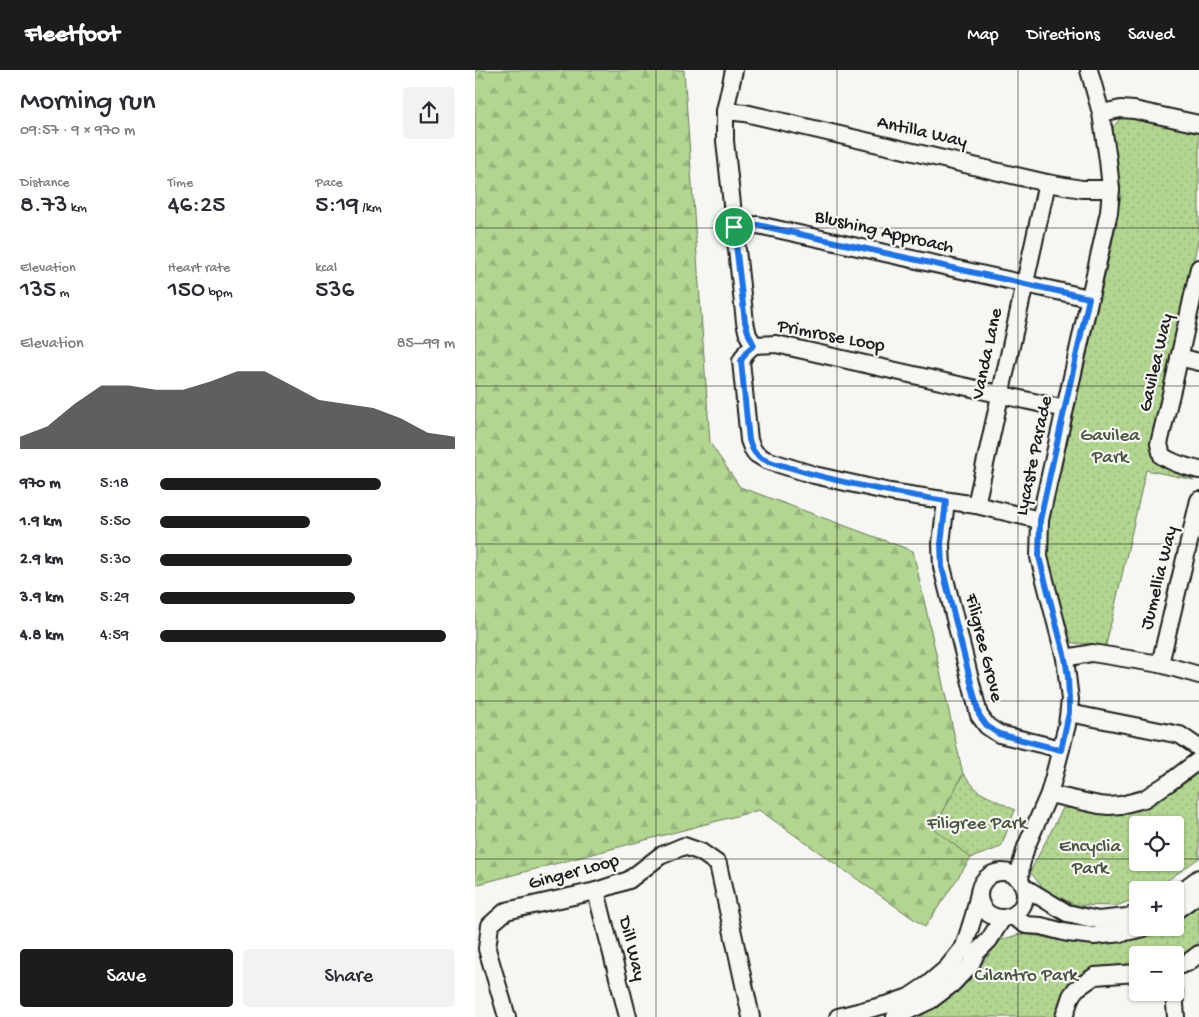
<!DOCTYPE html>
<meta charset="utf-8">
<style>
:root{--surface:#fff;--page:#f2f2f3;--text:#2b2b33;--muted:#7c7c81;--accent:#1c1c1c}
body{margin:0;font-family:"Gochi Hand",sans-serif;background:var(--page);color:var(--text);height:100vh;display:flex;flex-direction:column;font-size:19px;white-space:nowrap}
*{box-sizing:border-box;margin:0}
p{font-size:16px;color:var(--muted)}
.icon{flex:none;width:28px;height:28px;fill:none;stroke:currentColor;stroke-width:2;stroke-linecap:round;stroke-linejoin:round}
.map{position:relative;flex:1;overflow:hidden}
.sheet{display:flex;flex-direction:column;background:var(--surface);width:475px}
.sheet>*{flex:none}
.controls{position:absolute;left:654px;top:746px;display:grid;gap:10px}
.controls a{display:grid;place-items:center;width:55px;height:55px;border-radius:5px;background:var(--surface);box-shadow:0 1px 4px #0004;font-size:25px}
.pin{position:absolute;display:grid;place-items:center;width:42px;height:42px;color:#fff;margin:-21px;border:2px solid #fff;border-radius:50%;box-shadow:0 1px 5px #0007}
.round{display:grid;place-items:center;flex:none;width:52px;height:52px;border-radius:5px;background:var(--page)}
.overview{display:flex;align-items:center;justify-content:space-between;height:85px;padding:0 20px}
h1{font-size:28px;font-weight:600;line-height:38px}
.stats{display:grid;grid-template-columns:repeat(3,1fr);gap:8px;height:85px;padding:5px 20px}
.stats div{display:grid;align-content:center}
.stats b{font-size:25px;font-weight:600}
.stats small{font-size:14px;font-weight:400}
.stats p{font-size:14px}
.chart{height:140px;padding:10px 20px}
.chart p{display:flex;justify-content:space-between}
.chart svg{width:100%;height:90px;margin-top:5px;fill:var(--accent);opacity:.7}
.cta{display:flex;gap:10px;margin-top:auto;padding:10px 20px}
.cta a{flex:1;height:58px;border-radius:5px;background:var(--accent);color:#fff;font-size:20px;font-weight:600;line-height:58px;text-align:center}
.cta a+a{background:var(--page);color:var(--text)}
ul{padding:0 20px;list-style:none;font-size:16px}
li{display:grid;grid-template-columns:80px 60px 1fr;align-items:center;height:38px}
li i{height:12px;border-radius:6px;background:var(--accent)}
header{display:flex;align-items:center;gap:30px;box-sizing:border-box;height:70px;padding:0 25px;background:var(--accent);color:#fff}
header strong{font-size:24px}
nav{display:flex;gap:28px;margin-inline-start:auto;font-size:18px}
main{display:flex;flex:1;min-height:0}
.map>svg:first-child{display:block}
.forest{fill:url(#forest-firs);stroke:#677856}
.park{fill:url(#park-dots);stroke:#677856;fill-rule:evenodd}
.lines{fill:none;stroke-linecap:round;stroke-linejoin:round}
.minor-casing{stroke:#1c1c1c;stroke-width:20}
.minor{stroke:#f6f6f2;stroke-width:16}
.route-casing{stroke:#fff;stroke-width:10}
.route{stroke:#1a73e8;stroke-width:6}
.grid{fill:none;stroke:#1c1c1c;stroke-width:1;stroke-opacity:0.55}
.labels{text-anchor:middle;dominant-baseline:central;stroke-width:4.5;stroke-linejoin:round;paint-order:stroke}
.street-label{font-size:19px;fill:#1c1c1c;stroke:#f6f6f2}
.park-label{font-size:19px;fill:#49543f;stroke:#f6f6f2}
</style>
<header>
<strong>Fleetfoot</strong>
<nav><a>Map</a><a>Directions</a><a>Saved</a></nav>
</header>
<main>
<section class="sheet">
<div class="overview"><div><h1>Morning run</h1><p>09:57 · 9 × 970 m</p></div><a class="round"><svg class="icon" aria-label="share" viewBox="0 0 24 24"><path d="M12 15V3M7 8l5-5 5 5M5 13v7h14v-7"/></svg></a></div>
<div class="stats">
<div><p>Distance</p><b>8.73<small> km</small></b></div>
<div><p>Time</p><b>46:25</b></div>
<div><p>Pace</p><b>5:19<small> /km</small></b></div>
</div>
<div class="stats">
<div><p>Elevation</p><b>135<small> m</small></b></div>
<div><p>Heart rate</p><b>150<small> bpm</small></b></div>
<div><p>kcal</p><b>536</b></div>
</div>
<div class="chart"><p><span>Elevation</span>85–99 m</p>
<svg viewBox="0 0 160 44" preserveAspectRatio="none"><path d="M0 44V38L10 33L20 22L30 13L40 13L50 15L60 15L70 11L80 6L90 6L100 13L110 20L120 22L130 24L140 29L150 36L160 38V44z"/></svg>
</div>
<ul>
<li><b>970 m</b>5:18<i style="width:75%"></i></li>
<li><b>1.9 km</b>5:50<i style="width:51%"></i></li>
<li><b>2.9 km</b>5:30<i style="width:65%"></i></li>
<li><b>3.9 km</b>5:29<i style="width:66%"></i></li>
<li><b>4.8 km</b>4:59<i style="width:97%"></i></li>
</ul>
<div class="cta"><a>Save</a><a>Share</a></div>
</section>
<div class="map">
<svg width="724" height="947" viewBox="0 0 724 947">
<defs>
<pattern id="forest-firs" width="22" height="20" patternUnits="userSpaceOnUse" patternTransform="scale(1.25)"><rect width="22" height="20" fill="#b2d590"/><path d="M5 1l3.5 6h-7zM16 11l3.5 6h-7z" fill="#98b67c"/></pattern>
<pattern id="park-dots" width="8" height="8" patternUnits="userSpaceOnUse" patternTransform="scale(1.25)"><rect width="8" height="8" fill="#b2d590"/><path d="M2 2h.1M6 6h.1" fill="none" stroke="#98b67c" stroke-width="1.8" stroke-linecap="round"/></pattern>
</defs>
<rect width="100%" height="100%" fill="#f6f6f2"/>
<filter id="ink" filterUnits="userSpaceOnUse"><feTurbulence type="fractalNoise" baseFrequency=".02" numOctaves="2"/><feDisplacementMap in="SourceGraphic" scale="10" xChannelSelector="R" yChannelSelector="G"/><feConvolveMatrix kernelMatrix="1 2 1 2 8 2 1 2 1" color-interpolation-filters="sRGB"/></filter>
<g filter="url(#ink)">
<polygon class="forest" points="0,0 209,0 235,373 265,417 438,481 488,704 460,759 496,788 450,857 284,740 0,815"/>
<g class="park">
<polygon points="659,43 724,57 724,166 678,377 720,404 719,410 671,400 631,575 598,573 590,568 569,474 638,170 646,126 644,108 638,72 638,57 645,49"/>
<path d="M724,701V788L679,820H662V828L641,836L601,835L570,820L555,802L588,738L654,742L677,732ZM662,755H700V792H662Z"/>
<polygon points="488,704 504,722 540,740 526,777 496,788 459,759"/>
<polygon points="724,832 724,872 700,890 700,885 662,885 662,898 622,901 585,947 445,947 462,935 502,900 526,870 545,864 563,866 586,871 620,875 656,870 678,862 685,858 700,858 700,849"/>
</g>
<g class="lines">
<defs>
<g id="minor">
<polyline points="259,0 250,41 250,71 270,252 273,265 279,275"/>
<polyline points="250,41 270,43 572,113 607,119 636,119"/>
<polyline points="626,43 646,39 659,40 724,54"/>
<polyline points="259,157 283,155 614,228"/>
<path d="M724,198L700,307L684,374L687,386C700,394 709,396 724,400"/>
<polyline points="704,287 724,292"/>
<polyline points="471,431 466,474 467,497 504,645 512,656 524,664 586,679"/>
<polyline points="501,435 572,113"/>
<polyline points="565,450 501,435 415,422 339,405 291,390 281,384 277,378 274,370 266,291 272,281 279,275 301,274 590,339"/>
<polyline points="590,588 617,583 685,594 724,605"/>
<polyline points="685,594 724,430"/>
<polyline points="594,643 705,665 724,678"/>
<polyline points="574,724 624,735 634,736 646,735 669,729 695,712 724,690"/>
<circle cx="527" cy="825" r="23"/>
<polyline points="545,810 546,795 551,777 574,724 579,706 592,655 595,630 590,588 564,487 565,450 634,142 636,119 633,90 626,43 614,0"/>
<polyline points="549,817 592,843 623,850 652,847 662,844"/>
<polyline points="121,821 153,947"/>
<polyline points="700,826 724,808"/>
<polyline points="700,841 724,824"/>
<polyline points="537,846 551,855 566,856 593,863 619,866 647,863 669,858"/>
<polyline points="700,897 712,893 724,884"/>
<polyline points="699,922 701,947"/>
<polyline points="32,947 12,879 15,855 31,841 121,821 154,810 185,786 209,776 226,782 243,794 276,947"/>
<polyline points="363,947 414,934 434,927 452,915 472,898 489,877 499,845 504,823"/>
<polyline points="420,947 456,930 477,914 496,894 501,883 514,870 527,849"/>
<polyline points="589,947 596,926 601,919 620,906 662,903"/>
</g>
</defs>
<use href="#minor" class="minor-casing"/>
<use href="#minor" class="minor"/>
</g>
</g>
<g class="lines" filter="url(#ink)">
<defs>
<path id="route" d="M283,155L614,228L565,450L564,487L590,588L593,607L594,630V643L586,680L524,664L512,656L504,645L467,497L466,474L471,431C417,422 364,413 313,397C302,394 289,392 281,384C277,380 276,375 274,370L266,291L272,281L279,275L274,265L270,252L259,157Z"/>
</defs>
<use href="#route" class="route-casing"/>
<use href="#route" class="route"/>
</g>
<path class="grid" d="M181,0V947M362,0V947M543,0V947M0,158H724M0,316H724M0,474H724M0,631H724M0,789H662M700,789H724"/>
<g class="labels">
<g class="street-label">
<text transform="translate(447 63) rotate(13)">Antilla Way</text>
<text transform="translate(409 163) rotate(13)">Blushing Approach</text>
<text transform="translate(356 267) rotate(11)">Primrose Loop</text>
<text transform="translate(513 284) rotate(-78)">Vanda Lane</text>
<text transform="translate(682 293) rotate(-77)">Gavilea Way</text>
<text transform="translate(560 386) rotate(-78)">Lycaste Parade</text>
<text transform="translate(685 508) rotate(-76)">Jumellia Way</text>
<text transform="translate(508 578) rotate(76)">Filigree Grove</text>
<text transform="translate(99 803) rotate(-15)">Ginger Loop</text>
<text transform="translate(156 879) rotate(76)">Dill Way</text>
</g>
<g class="park-label">
<text x="635" y="366">Gavilea<tspan x="635" dy="22">Park</tspan></text>
<text x="502" y="754">Filigree Park</text>
<text x="615" y="777">Encyclia<tspan x="615" dy="22">Park</tspan></text>
<text x="551" y="906">Cilantro Park</text>
</g>
</g>
</svg>
<div class="controls">
<a><svg class="icon" aria-label="locate" viewBox="0 0 24 24"><circle cx="12" cy="12" r="6"/><path d="M12 2v4M12 18v4M2 12h4M18 12h4"/></svg></a>
<a>+</a>
<a>−</a>
</div>
<div class="pin" style="left:259px;top:157px;background:#1e9e55"><svg class="icon" aria-label="arrive" viewBox="0 0 24 24"><path d="M6 21V4h12l-3 4 3 4H6"/></svg></div>
</div>
</main>
